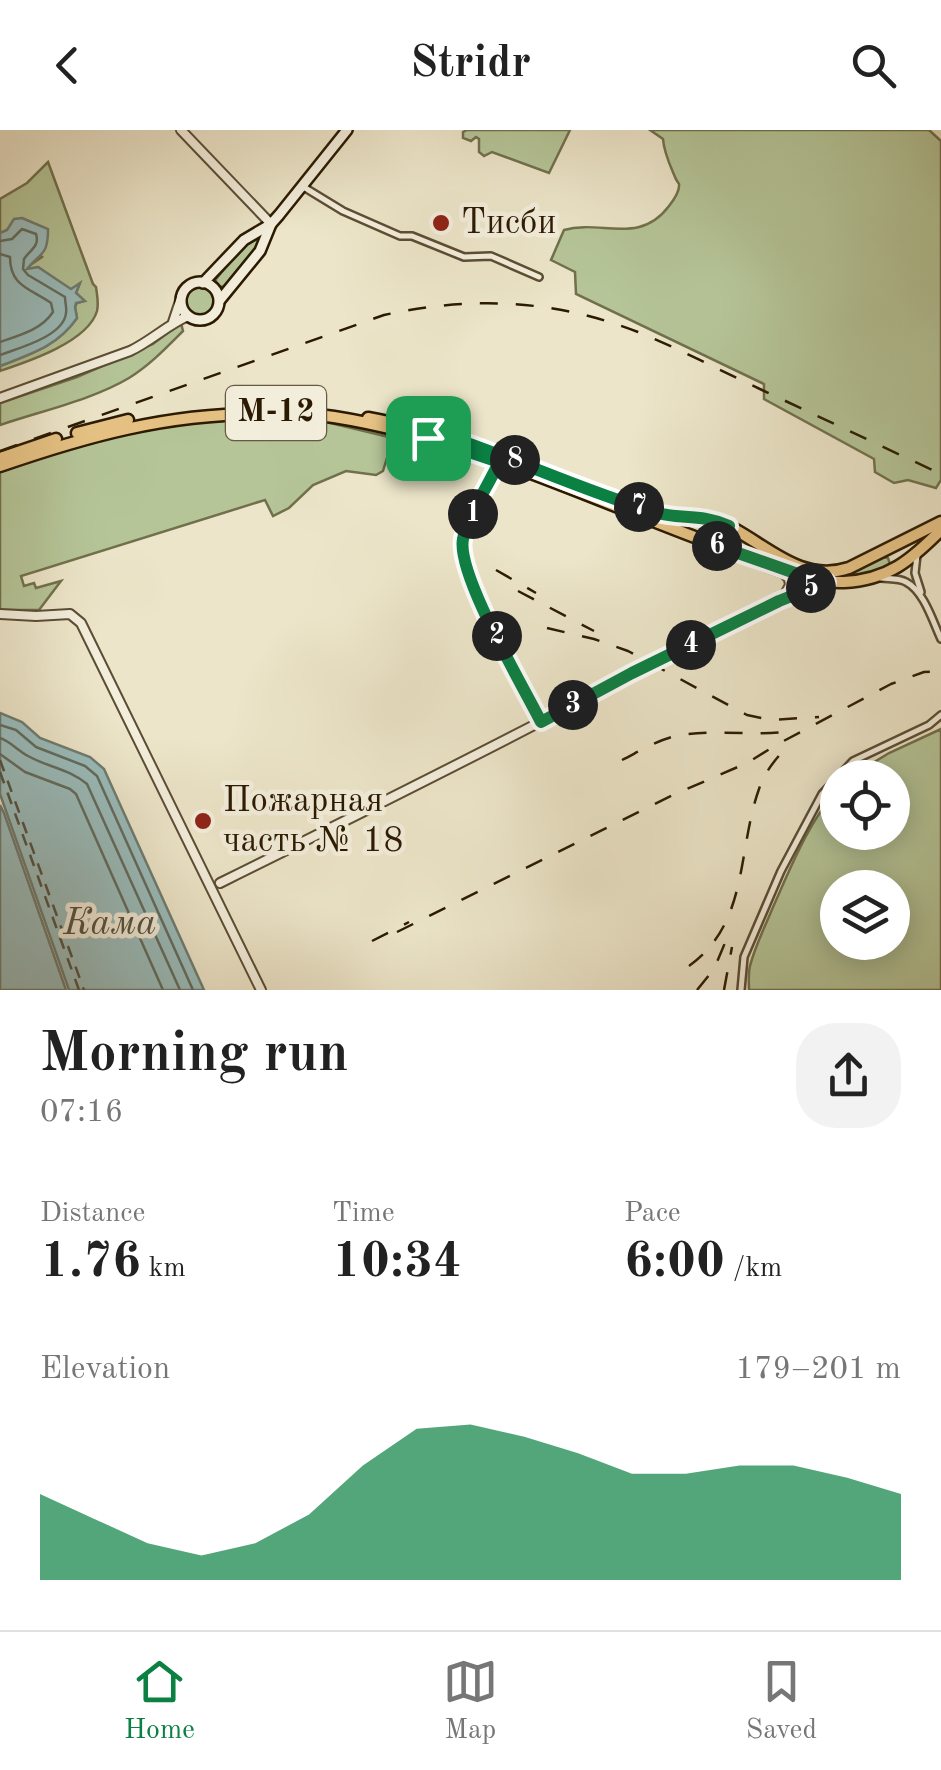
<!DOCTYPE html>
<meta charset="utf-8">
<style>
:root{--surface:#fff;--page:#f2f2f2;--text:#222;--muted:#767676;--line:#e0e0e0;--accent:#0b8043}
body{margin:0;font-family:"Old Standard TT",serif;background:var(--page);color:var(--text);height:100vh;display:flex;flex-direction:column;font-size:38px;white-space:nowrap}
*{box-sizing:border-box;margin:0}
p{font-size:32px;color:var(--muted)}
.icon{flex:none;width:55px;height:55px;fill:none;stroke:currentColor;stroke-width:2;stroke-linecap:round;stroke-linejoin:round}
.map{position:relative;height:860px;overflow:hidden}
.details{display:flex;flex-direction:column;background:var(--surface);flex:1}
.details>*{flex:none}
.controls{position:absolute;left:820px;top:630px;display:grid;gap:20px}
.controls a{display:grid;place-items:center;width:90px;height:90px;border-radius:50%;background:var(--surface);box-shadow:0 5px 25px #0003;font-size:50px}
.pin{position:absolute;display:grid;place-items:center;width:85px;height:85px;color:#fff;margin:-42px;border-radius:20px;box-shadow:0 5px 15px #0006}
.km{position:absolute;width:50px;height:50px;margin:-25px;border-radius:50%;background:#222;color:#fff;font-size:28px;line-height:50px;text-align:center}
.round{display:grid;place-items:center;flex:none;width:105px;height:105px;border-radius:40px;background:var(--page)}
.summary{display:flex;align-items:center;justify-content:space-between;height:170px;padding:0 40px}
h1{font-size:55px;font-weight:600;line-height:75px}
.figures{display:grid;grid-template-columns:repeat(3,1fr);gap:15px;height:170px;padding:10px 40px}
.figures div{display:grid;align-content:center}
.figures b{font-size:50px;font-weight:600}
.figures small{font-size:28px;font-weight:400}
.figures p{font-size:28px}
.chart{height:280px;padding:20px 40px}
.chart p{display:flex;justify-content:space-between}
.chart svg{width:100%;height:180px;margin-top:10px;fill:var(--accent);opacity:.7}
header{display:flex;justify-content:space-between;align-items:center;height:130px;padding:0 40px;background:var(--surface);font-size:45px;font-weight:600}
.tabs{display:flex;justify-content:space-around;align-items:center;height:140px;border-top:2px solid var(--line);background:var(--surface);font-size:28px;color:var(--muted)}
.tabs a{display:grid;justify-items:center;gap:5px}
.tabs .selected{color:var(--accent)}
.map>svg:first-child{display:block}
.green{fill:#b5c598;stroke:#70704c;stroke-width:2.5;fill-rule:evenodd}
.water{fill:#9abdbd;stroke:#6e7c72;stroke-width:2.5}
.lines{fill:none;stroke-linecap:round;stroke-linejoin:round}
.shore{stroke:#626c5f;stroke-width:2.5}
.ferry{stroke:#525343;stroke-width:2.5;stroke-dasharray:12 10;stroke-linecap:butt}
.minor-casing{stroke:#5b4d33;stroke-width:10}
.tertiary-casing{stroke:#5b4d33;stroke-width:12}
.secondary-casing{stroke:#2b1a01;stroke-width:14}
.primary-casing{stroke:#2b1a01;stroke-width:15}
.minor{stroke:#f3eedc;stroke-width:5}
.tertiary{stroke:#f3eedc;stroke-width:8}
.secondary{stroke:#f3eedc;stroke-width:9}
.primary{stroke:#e6c284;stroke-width:10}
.rail{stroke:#2b1a01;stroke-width:2.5;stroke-dasharray:18 18;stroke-linecap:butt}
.route-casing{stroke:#fff;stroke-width:20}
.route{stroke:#0b8043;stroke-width:12}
.poi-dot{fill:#8f2418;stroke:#f3eedc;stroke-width:4}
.labels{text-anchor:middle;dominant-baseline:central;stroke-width:9;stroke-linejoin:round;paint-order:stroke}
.shield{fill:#f3eedc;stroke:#675a43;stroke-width:2.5}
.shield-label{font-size:32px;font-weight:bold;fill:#2b1a01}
.poi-label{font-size:35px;fill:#2b1a01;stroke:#f3eedc;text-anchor:start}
.water-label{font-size:38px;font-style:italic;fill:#525343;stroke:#f3eedc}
</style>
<header><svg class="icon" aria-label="back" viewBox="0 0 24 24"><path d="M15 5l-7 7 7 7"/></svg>Stridr<svg class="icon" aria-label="search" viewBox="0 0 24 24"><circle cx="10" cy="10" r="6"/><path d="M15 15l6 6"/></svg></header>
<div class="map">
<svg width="941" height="860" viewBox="0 0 941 860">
<rect width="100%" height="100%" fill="#ece5c9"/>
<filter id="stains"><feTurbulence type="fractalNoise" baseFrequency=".002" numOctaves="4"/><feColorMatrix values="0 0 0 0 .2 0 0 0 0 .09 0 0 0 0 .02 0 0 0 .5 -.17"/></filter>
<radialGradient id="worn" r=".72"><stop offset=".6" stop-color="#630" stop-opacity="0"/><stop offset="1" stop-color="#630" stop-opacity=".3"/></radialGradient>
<g class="green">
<polygon points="467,0 570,0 549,43 492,22 484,26 479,22 479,9 476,7 471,11 463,8 463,2"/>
<path d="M650,0H929L941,11V350L936,358L908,350L894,353L875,342L874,329L764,269V254L576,164L575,142L551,130L564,100C601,89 639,116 669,76C673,71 680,61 679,54C678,52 676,50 675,47C670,35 664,23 663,9Z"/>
<path d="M48,32L93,154L96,157C97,165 99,173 97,181C88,212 27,232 0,241V236C31,224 57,216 77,188L75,177L77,173L84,171L76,163L79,155L71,160L38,137L27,140L26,138L42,127L7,100L0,103V69L27,53Z"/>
<polygon points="260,106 262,109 254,125 224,157 216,156 216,149 245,114"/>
<circle cx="200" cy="172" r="15"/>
<path d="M181,193L183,201C166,218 150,235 129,248C92,270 41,281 0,295V273L77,247L153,214Z"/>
<path d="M253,289L322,291L393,308L383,341L376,345L346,341L313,355L289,378L273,386L265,370L21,446L24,456L34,453L36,458L61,451L39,480H0V342C45,327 89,311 135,301C174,293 213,291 253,289Z"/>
<path d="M723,398L807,443L882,427L888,428L890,434L887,439L845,450L801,444L721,413C716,409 714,406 718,400Z"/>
<path d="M941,599V860H749C749,852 748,844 750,836C755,816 765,797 773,777C791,737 808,693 837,660L838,702H892V648L850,647L889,623ZM838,758H892V812H838Z"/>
</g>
<g class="water">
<path d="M22,88L48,99C48,126 41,122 27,139L38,137L71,159L80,153L76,163L85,171L76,173L75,177L77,188C58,216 31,224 0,236V103L7,100L14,89Z"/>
<polygon points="0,583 22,592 40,608 90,627 104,639 204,860 69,860 0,664"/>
<polygon points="0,675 4,683 66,860 0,860"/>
</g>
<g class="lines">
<g class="shore">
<path d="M0,111L12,109L22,99L36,104C40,116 30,120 24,129L23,139L28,145L65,167C65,173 67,178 66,183C64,206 19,218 0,225"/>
<path d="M0,124L10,127C10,156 29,158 51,173L53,182C41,200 20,205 0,212"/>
<polyline points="0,595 16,600 36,617 85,636 97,646 193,860"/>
<path d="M0,608C11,612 17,620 28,626C47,637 70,639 87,654L180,860"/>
<polyline points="0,624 25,642 70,659 76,664 163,860"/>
</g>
<g class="ferry">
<polyline points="0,630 84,860"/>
<polyline points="0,642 79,860"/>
</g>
<defs>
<g id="minor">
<polyline points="302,56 343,81 400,106 412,106 464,127 491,126 539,147"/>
<path d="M499,332C489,355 467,386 462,409C456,442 523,556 541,592"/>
<polyline points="917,425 915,443 921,462"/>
<path d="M881,448C889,449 899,448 906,452C924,461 933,492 941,509"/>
<polyline points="741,860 744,827 781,741 822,664 853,631 929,595 941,585"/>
</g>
<g id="tertiary">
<polyline points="181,0 271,94"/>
<polyline points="173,192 182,165"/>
<path d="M0,268L130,221C151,211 167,195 188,186"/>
<polyline points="783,468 790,455 789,449 783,442"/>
<polyline points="0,484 36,486 70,484 81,493 261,860"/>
<path d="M220,753C327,700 434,647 540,592C635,544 728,492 827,452"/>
</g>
<g id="secondary">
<circle cx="200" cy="171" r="19"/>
<polyline points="203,153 244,110 271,94 279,85 347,0"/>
<polyline points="220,170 260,121 271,94"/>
</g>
<g id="primary">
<path d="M368,288C466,306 557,347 650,381C672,388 696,383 718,391C762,409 797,455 849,438L941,392"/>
<polyline points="77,303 128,290"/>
<polyline points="0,328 56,309"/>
<path d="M0,336C87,306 166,284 258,284C283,283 309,283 334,287C461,307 580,364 700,409C742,425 800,454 844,452C888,450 911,430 941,400"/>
</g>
</defs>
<use href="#minor" class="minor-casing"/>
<use href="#tertiary" class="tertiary-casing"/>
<use href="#secondary" class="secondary-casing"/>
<use href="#primary" class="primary-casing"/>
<use href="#minor" class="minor"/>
<use href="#tertiary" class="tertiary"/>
<use href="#secondary" class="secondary"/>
<use href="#primary" class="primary"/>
<g class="rail">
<path d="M0,321L384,185C472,166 553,169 638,202C680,219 721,241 762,260C822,288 881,316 941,344"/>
<polyline points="496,440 536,463"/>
<polyline points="518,461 594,501"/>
<polyline points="547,498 594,509 628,521 747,585 770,590 819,587"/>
<path d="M622,630C638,622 654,612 672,607C709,598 752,607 791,601"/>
<polyline points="397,802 673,665 747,633 778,614 891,554 924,542 941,541"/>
<polyline points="372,811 409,792"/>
<path d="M689,836C749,793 737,721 759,659C765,641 777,627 790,614"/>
<polyline points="697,860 714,839 730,801"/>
<polyline points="724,860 732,817"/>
</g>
</g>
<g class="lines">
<defs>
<path id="route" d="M429,300C505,324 578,359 654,382C680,390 700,383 729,396L718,395L710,401L711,410L718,416L809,448L827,452L779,471L632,543L541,592C523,556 456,443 463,409C467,386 489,355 499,332L428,308L434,305Z"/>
</defs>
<use href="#route" class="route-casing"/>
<use href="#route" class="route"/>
</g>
<g class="poi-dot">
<circle cx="441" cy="93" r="10"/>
<circle cx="203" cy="691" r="10"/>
</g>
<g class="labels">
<rect class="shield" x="226" y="256" width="100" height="54" rx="8"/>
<g class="shield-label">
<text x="276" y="283">М-12</text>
</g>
<g class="poi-label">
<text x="461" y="93">Тисби</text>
<text x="223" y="671">Пожарная<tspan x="223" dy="40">часть № 18</tspan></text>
</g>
<g class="water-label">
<text x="110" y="794">Кама</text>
</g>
</g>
<rect width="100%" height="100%" filter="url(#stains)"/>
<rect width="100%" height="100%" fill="url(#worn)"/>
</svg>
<div class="controls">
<a><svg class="icon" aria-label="locate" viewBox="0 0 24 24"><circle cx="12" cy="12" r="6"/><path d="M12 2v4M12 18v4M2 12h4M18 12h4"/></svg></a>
<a><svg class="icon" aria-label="layers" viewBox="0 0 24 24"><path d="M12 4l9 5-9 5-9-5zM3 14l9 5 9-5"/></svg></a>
</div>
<div class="pin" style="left:428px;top:308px;background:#1e9e55"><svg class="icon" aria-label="arrive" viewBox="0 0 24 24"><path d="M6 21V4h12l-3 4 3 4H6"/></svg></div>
<b class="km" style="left:473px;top:384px">1</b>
<b class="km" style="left:497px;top:506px">2</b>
<b class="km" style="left:573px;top:575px">3</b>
<b class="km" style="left:691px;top:515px">4</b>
<b class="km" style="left:811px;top:458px">5</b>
<b class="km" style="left:717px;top:416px">6</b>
<b class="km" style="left:639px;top:377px">7</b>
<b class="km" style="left:515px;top:330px">8</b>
</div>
<section class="details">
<div class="summary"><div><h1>Morning run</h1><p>07:16</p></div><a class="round"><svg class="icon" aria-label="share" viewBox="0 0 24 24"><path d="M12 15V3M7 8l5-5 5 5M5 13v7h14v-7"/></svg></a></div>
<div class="figures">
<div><p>Distance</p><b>1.76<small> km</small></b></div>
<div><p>Time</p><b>10:34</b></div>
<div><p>Pace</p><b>6:00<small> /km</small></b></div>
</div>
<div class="chart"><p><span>Elevation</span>179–201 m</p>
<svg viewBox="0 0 160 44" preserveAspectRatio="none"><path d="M0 44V23L10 29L20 35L30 38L40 35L50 28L60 16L70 7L80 6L90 9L100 13L110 18L120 18L130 16L140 16L150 19L160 23V44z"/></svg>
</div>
</section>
<nav class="tabs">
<a class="selected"><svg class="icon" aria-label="home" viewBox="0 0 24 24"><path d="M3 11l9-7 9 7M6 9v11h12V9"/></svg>Home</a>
<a><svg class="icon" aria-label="map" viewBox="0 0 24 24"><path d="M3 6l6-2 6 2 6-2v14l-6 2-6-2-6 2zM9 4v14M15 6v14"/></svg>Map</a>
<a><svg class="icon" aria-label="saved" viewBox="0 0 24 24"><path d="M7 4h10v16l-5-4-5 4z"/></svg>Saved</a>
</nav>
